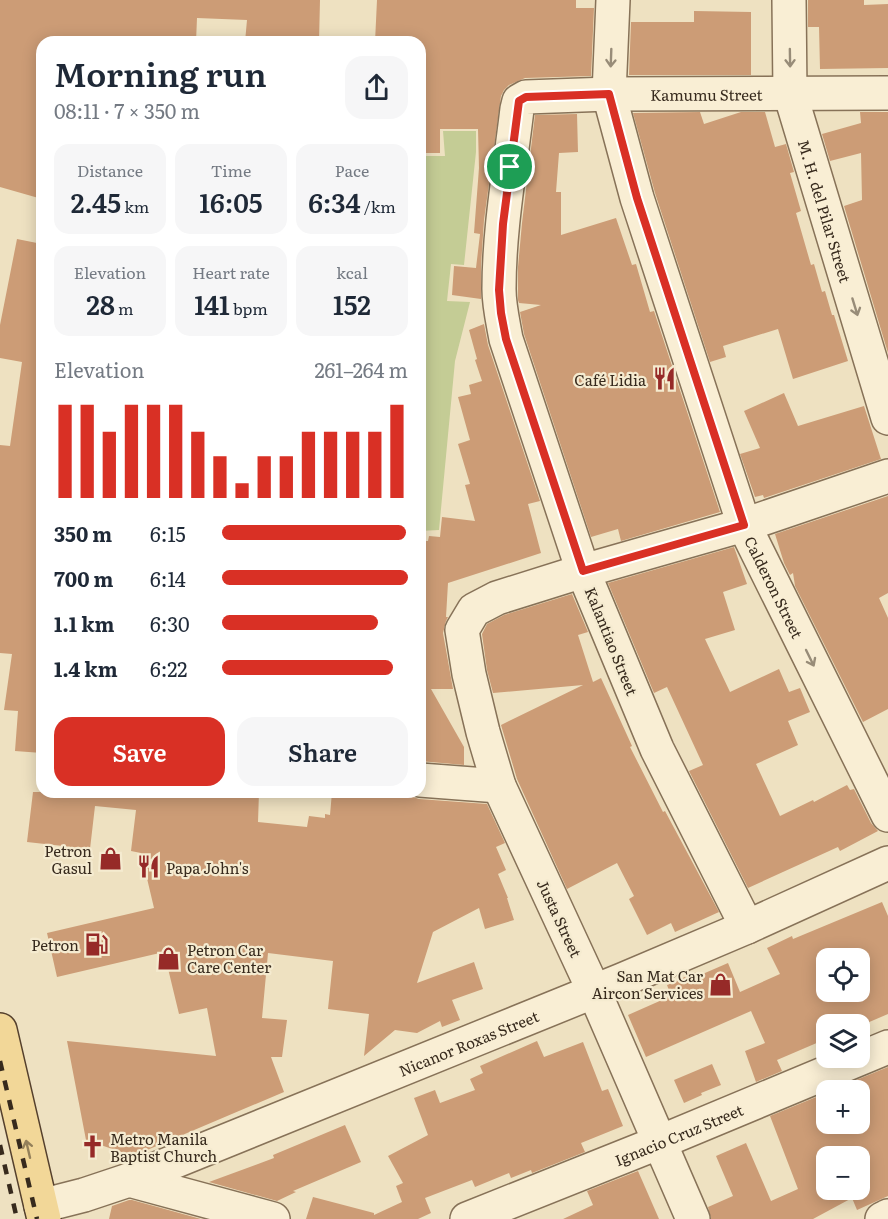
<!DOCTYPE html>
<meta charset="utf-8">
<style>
:root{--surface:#fff;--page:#f6f6f7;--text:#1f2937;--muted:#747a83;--accent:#d93025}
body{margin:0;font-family:Literata,serif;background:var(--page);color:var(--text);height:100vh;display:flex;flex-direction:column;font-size:22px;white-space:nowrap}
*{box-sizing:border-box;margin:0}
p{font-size:20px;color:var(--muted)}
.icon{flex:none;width:33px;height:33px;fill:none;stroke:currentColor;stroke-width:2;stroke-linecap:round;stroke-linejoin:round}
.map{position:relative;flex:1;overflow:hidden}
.drawer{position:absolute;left:36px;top:36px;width:390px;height:762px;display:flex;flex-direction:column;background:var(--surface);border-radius:18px;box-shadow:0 3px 15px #0003}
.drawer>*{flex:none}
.controls{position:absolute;left:816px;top:948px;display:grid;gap:12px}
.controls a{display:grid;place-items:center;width:54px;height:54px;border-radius:12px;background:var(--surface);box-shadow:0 3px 15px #0003;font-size:30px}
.pin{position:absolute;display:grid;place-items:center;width:51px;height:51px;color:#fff;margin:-26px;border:3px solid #fff;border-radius:50%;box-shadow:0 2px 6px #0007}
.round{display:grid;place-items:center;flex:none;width:63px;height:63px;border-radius:18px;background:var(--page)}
.overview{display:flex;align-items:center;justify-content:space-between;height:102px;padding:0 18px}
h1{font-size:33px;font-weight:600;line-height:45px}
.metrics{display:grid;grid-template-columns:repeat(3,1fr);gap:9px;height:102px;padding:6px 18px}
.metrics div{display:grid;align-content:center;border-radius:15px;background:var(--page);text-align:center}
.metrics b{font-size:26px;font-weight:600}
.metrics small{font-size:16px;font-weight:400}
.metrics p{font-size:16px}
.chart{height:168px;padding:12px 18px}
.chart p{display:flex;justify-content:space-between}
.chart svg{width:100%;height:108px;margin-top:6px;stroke:var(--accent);stroke-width:6}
.action{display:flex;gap:12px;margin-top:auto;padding:12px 18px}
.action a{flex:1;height:69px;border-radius:18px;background:var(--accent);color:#fff;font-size:24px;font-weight:600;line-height:69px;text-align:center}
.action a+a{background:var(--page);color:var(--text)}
ul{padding:0 18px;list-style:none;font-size:20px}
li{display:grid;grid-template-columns:96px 72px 1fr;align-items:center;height:45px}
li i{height:15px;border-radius:8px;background:var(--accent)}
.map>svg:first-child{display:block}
.green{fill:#c4cc95}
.building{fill:#cc9c76;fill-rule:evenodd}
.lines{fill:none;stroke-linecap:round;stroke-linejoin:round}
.minor-casing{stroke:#877258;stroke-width:36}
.major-casing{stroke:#55402d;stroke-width:36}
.minor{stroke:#f9eed4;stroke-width:33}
.major{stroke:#f2d798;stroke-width:33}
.rail{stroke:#372a1d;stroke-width:4.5;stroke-dasharray:10 10;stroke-linecap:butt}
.oneway{stroke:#988c78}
.oneway2{stroke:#94805a}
.route-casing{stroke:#fff;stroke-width:12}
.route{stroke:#d93025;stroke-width:8}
.labels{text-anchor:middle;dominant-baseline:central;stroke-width:4.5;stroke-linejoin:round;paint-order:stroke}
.street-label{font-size:15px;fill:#372a1d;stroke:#f5ebd0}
.poi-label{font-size:15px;fill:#372a1d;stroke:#f5ebd0;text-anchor:end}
</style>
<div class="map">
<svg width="888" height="1219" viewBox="0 0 888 1219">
<rect width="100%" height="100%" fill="#eee1c1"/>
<polygon class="green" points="443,131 476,131 476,152 464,265 451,264 447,301 470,302 455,361 439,530 420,531 420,188 423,187 423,156 445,156"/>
<g class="building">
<polygon points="0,0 320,0 319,42 245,42 247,20 197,18 196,42 42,42 42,199 0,187"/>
<polygon points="377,0 576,0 576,8 594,8 591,76 525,78 509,85 504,90 501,96 484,220 481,265 481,299 452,295 454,266 476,268 480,234 474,233 479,168 478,129 440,129 440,153 420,153 420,42 375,42"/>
<polygon points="808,0 864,0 864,5 888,4 888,68 820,69 819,27 808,27"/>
<polygon points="694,11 751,12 751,75 629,75 631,22 694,22"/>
<polygon points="700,112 704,124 741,112 765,112 775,147 786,144 794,172 790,173 801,211 796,213 811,265 814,264 822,292 825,291 832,315 834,315 848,361 793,379 778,329 723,346 726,357 710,362 655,193 633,113"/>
<polygon points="860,112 888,112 888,353 844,206 862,200 861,153 830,161 822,134 861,123"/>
<polygon points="577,114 578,152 559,153 556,192 561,192 561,235 616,218 632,265 636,264 650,312 654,311 720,512 621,541 618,529 591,537 524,334 520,312 541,305 519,303 518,300 518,267 522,223 535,115"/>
<polygon points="17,239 42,244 42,753 15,751 18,711 4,710 12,654 0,653 0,445 10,446 22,362 0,358 0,325"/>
<polygon points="484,324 488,345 540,501 528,504 541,553 448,583 446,617 448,617 446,621 443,633 453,689 431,689 464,747 464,765 420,761 420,541 428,541 429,536 440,537 442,517 475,521 465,485 470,484 458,444 470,440 458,397 471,394 469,385 482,381 475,360 477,359 469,330"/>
<polygon points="784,393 798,426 864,406 881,459 764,498 763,495 755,497 740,454 760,448 744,411"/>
<polygon points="888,496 888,593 879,598 888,618 888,709 863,722 795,586 793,573 790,575 784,563 775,534"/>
<polygon points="734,547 747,584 723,592 735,630 705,639 730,692 779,669 789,692 800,688 810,712 788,721 798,745 756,764 780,816 813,800 814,802 847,785 850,790 854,789 871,823 878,831 840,851 838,847 748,888 689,771 703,765 667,687 654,693 608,583"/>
<polygon points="572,594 588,632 578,635 593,682 601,678 632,746 630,747 663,812 665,811 719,912 675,932 671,923 647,935 629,899 634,896 617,863 567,889 517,779 501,725 583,685 493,693 487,670 482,634 487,624 504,615"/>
<polygon points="33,792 259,792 258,822 307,827 309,816 325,818 325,814 330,815 332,792 406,792 410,796 419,799 487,804 505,843 496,847 506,870 498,874 508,898 507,898 514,920 485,929 479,908 433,932 417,983 474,962 483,989 452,1000 460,1020 442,1027 440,1021 417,1033 395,1030 364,1056 369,1014 328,1009 333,961 268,953 262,1018 287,1020 282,1057 271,1057 284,1092 133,1156 86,1140 67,1041 216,1056 207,1008 179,1014 164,952 57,977 47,933 154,908 141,853 131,851 136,810 95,806 90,849 27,842"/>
<path d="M882,902L888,916V1014L860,1026V1024H826V1039L777,1060L782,1071L756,1082L745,1051L765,1043L751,1011L646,1057L628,1015L671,996L667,985L696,972L698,976L728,963L740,992L780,974L767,948L792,936L793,939ZM826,958H860V992H826Z"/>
<polygon points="537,1041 544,1057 583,1042 602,1091 608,1089 623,1126 581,1143 585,1152 532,1173 531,1170 511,1178 509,1173 475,1187 472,1180 425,1198 431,1213 418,1219 306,1219 313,1197 374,1213 374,1215 402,1202 396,1186 403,1183 388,1156 428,1135 414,1098 435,1090 440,1103 475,1090 470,1079 483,1073 480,1066"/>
<polygon points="712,1064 721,1085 701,1093 702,1095 684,1103 674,1080"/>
<path d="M888,1067V1196L857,1210L852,1198L813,1219H711L708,1207L733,1196L716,1156L746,1143L771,1201L798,1189L770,1116L826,1093V1124H860V1090H832ZM826,1156H860V1190H826Z"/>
<polygon points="345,1125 361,1162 293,1191 296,1192 277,1201 209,1182 274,1158 273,1155"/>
<polygon points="638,1171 659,1219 563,1219 593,1205 587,1191"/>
<polygon points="129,1200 132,1200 201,1219 109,1219 112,1206"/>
</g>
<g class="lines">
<defs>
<g id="minor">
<path id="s1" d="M613,0L609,94L637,198L744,525L888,815"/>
<path id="s2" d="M789,0L790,93L888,418"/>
<polyline points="420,780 499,786"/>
<path id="s3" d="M747,927L657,749L583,571L506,339C503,322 499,306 499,289C499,229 510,169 517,109L519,101L526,97L609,94L888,93"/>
<polyline points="129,1180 273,1219"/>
<path id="s4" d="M41,1206L84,1195L129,1180L622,980L747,927L888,863"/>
<path id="s5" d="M467,1219L660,1142L888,1047"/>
<polyline points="693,1219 594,991 499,786 483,732 469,674 462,630 474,610 497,598 583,571 744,525 888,476"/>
<polyline points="882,1219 888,1216"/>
</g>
<polyline id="major" points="0,1030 44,1219"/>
</defs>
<use href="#minor" class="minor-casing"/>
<use href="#major" class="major-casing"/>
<use href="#minor" class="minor"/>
<use href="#major" class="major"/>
<g class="rail">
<polyline points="0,1061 37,1219"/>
<polyline points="0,1145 17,1219"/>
</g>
</g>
<defs><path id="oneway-shaft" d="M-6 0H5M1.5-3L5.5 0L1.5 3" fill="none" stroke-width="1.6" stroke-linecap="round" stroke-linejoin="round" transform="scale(1.5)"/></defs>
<g class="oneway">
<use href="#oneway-shaft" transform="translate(611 58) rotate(92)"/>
<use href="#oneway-shaft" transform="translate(790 58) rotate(89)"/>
<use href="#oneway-shaft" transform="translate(855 307) rotate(73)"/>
<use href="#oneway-shaft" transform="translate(810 658) rotate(64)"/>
</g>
<use class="oneway2" href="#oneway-shaft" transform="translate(28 1149) rotate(-103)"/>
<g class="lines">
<defs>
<polygon id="route" points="609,94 637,198 744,525 583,571 506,339 501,313 499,290 503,224 519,101 526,97"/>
</defs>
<use href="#route" class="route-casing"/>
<use href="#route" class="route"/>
</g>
<defs>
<symbol id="restaurant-bare" viewBox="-9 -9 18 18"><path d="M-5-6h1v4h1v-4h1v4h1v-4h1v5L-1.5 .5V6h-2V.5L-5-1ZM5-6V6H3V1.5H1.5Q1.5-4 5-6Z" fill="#962a28" stroke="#f5ebd0" stroke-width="2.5" paint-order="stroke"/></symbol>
<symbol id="shop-bare" viewBox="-9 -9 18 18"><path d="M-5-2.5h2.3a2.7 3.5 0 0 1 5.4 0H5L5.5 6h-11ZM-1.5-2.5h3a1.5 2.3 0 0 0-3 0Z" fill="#962a28" stroke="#f5ebd0" stroke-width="2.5" paint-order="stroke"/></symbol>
<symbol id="fuel-bare" viewBox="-9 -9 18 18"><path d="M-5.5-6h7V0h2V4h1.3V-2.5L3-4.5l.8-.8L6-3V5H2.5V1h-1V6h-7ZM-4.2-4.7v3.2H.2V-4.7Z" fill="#962a28" stroke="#f5ebd0" stroke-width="2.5" paint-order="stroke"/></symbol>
<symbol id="church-bare" viewBox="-9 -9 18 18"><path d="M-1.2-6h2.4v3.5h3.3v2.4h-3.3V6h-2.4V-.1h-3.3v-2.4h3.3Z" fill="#962a28" stroke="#f5ebd0" stroke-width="2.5" paint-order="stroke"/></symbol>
</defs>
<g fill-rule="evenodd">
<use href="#restaurant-bare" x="648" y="362" width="33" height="33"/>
<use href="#shop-bare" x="94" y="842" width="33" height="33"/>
<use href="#restaurant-bare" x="132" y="850" width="33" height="33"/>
<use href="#fuel-bare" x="80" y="928" width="33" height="33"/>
<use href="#shop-bare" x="152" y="942" width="33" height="33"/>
<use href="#shop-bare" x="704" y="968" width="33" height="33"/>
<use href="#church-bare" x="76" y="1130" width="33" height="33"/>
</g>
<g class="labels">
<g class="street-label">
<text stroke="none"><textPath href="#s3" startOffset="1065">Kamumu Street</textPath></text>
<text stroke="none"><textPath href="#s2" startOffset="216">M. H. del Pilar Street</textPath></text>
<text stroke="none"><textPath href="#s1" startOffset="615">Calderon Street</textPath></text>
<text transform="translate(612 641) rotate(68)">Kalantiao Street</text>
<text transform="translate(560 918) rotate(65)">Justa Street</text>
<text stroke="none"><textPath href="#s4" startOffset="458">Nicanor Roxas Street</textPath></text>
<text stroke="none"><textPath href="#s5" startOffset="228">Ignacio Cruz Street</textPath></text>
</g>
<g class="poi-label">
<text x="646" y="379">Café Lidia</text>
<text x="92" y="850">Petron<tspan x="92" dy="17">Gasul</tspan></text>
<text x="166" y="867" text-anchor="start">Papa John's</text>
<text x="79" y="944">Petron</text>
<text x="187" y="949" text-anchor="start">Petron Car<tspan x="187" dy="17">Care Center</tspan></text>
<text x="703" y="975">San Mat Car<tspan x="703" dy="17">Aircon Services</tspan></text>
<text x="110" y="1138" text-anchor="start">Metro Manila<tspan x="110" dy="17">Baptist Church</tspan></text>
</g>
</g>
</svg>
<div class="controls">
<a><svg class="icon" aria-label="locate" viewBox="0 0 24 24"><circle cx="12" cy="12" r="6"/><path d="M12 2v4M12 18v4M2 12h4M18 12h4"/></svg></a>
<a><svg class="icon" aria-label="layers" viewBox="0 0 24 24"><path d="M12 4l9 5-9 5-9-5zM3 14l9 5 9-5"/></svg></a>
<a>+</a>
<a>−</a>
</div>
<div class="pin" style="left:510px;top:167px;background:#1e9e55"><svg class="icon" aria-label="arrive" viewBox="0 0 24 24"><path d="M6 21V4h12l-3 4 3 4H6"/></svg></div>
<section class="drawer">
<div class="overview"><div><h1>Morning run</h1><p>08:11 · 7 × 350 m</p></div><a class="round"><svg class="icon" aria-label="share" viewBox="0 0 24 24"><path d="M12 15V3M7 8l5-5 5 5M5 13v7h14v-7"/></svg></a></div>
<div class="metrics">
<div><p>Distance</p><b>2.45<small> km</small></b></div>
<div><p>Time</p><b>16:05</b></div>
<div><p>Pace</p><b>6:34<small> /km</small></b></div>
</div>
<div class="metrics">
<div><p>Elevation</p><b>28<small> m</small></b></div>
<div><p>Heart rate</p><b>141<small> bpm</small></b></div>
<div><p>kcal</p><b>152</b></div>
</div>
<div class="chart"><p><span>Elevation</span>261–264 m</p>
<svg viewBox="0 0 160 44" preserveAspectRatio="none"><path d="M5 44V6M15 44V6M25 44V17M35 44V6M45 44V6M55 44V6M65 44V17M75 44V27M85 44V38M95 44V27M105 44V27M115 44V17M125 44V17M135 44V17M145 44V17M155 44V6"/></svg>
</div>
<ul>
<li><b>350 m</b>6:15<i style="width:99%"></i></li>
<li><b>700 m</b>6:14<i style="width:100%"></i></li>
<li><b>1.1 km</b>6:30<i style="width:84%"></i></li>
<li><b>1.4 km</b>6:22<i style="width:92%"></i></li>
</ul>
<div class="action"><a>Save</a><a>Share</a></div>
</section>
</div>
